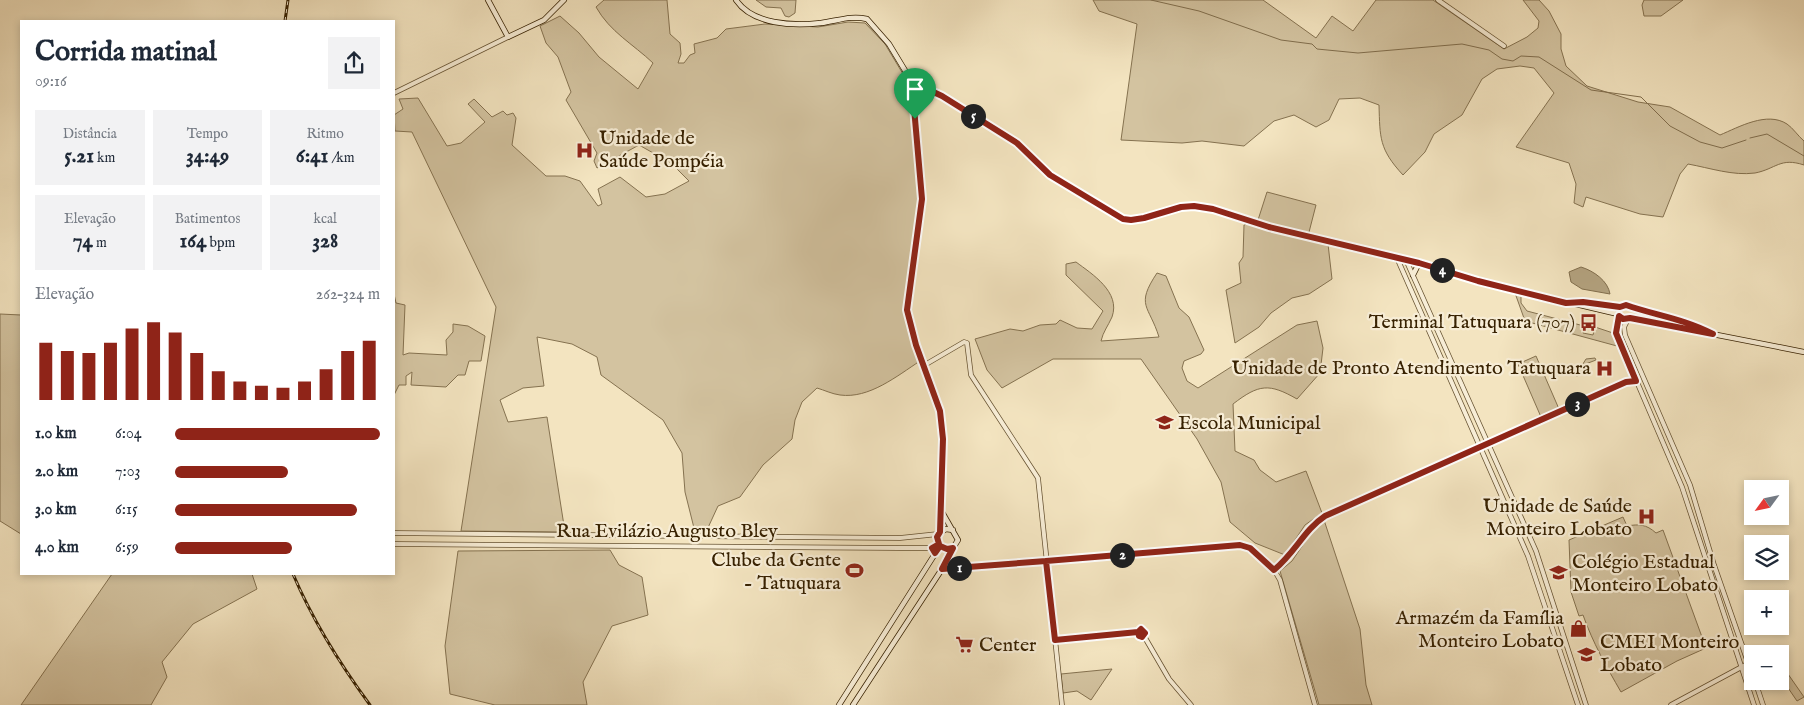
<!DOCTYPE html>
<html lang="pt">
<meta charset="utf-8">
<style>
:root{--surface:#fff;--page:#f2f2f3;--text:#1f2937;--muted:#747a83;--accent:#8f2418}
body{margin:0;font-family:"IM FELL English",serif;background:var(--page);color:var(--text);height:100vh;display:flex;flex-direction:column;font-size:19px;white-space:nowrap}
*{box-sizing:border-box;margin:0}
p{font-size:16px;color:var(--muted)}
.icon{flex:none;width:28px;height:28px;fill:none;stroke:currentColor;stroke-width:2;stroke-linecap:round;stroke-linejoin:round}
.map{position:relative;flex:1;overflow:hidden}
.details{position:absolute;left:20px;top:20px;width:375px;height:555px;display:flex;flex-direction:column;background:var(--surface);border-radius:0px;box-shadow:0 2px 8px #0003}
.details>*{flex:none}
.needle{width:32px;rotate:237deg}
.controls{position:absolute;left:1744px;top:480px;display:grid;gap:10px}
.controls a{display:grid;place-items:center;width:45px;height:45px;border-radius:0px;background:var(--surface);box-shadow:0 2px 8px #0003;font-size:25px}
.pin{position:absolute;display:grid;place-items:center;width:42px;height:42px;color:#fff;margin:-51px -21px;border-radius:50% 50% 50% 0;rotate:-45deg;box-shadow:0 0 5px #0007}
.pin .icon{rotate:45deg}
.km{position:absolute;width:25px;height:25px;margin:-12px;border-radius:50%;background:#222;color:#fff;font-size:14px;line-height:25px;text-align:center}
.round{display:grid;place-items:center;flex:none;width:52px;height:52px;border-radius:0px;background:var(--page)}
.overview{display:flex;align-items:center;justify-content:space-between;height:85px;padding:0 15px}
h1{font-size:28px;font-weight:700;line-height:38px}
.metrics{display:grid;grid-template-columns:repeat(3,1fr);gap:8px;height:85px;padding:5px 15px}
.metrics div{display:grid;align-content:center;border-radius:0px;background:var(--page);text-align:center}
.metrics b{font-size:21px;font-weight:700}
.metrics small{font-size:14px;font-weight:400}
.metrics p{font-size:14px}
.chart{height:140px;padding:10px 15px}
.chart p{display:flex;justify-content:space-between}
.chart svg{width:100%;height:90px;margin-top:5px;stroke:var(--accent);stroke-width:6}
ul{padding:0 15px;list-style:none;font-size:16px}
li{display:grid;grid-template-columns:80px 60px 1fr;align-items:center;height:38px}
li i{height:12px;border-radius:6px;background:var(--accent)}
.map>svg:first-child{display:block}
.green{fill:#d3c3a0;stroke:#857250}
.water{fill:#b3a27f;stroke:#816e4d}
.lines{fill:none;stroke-linecap:round;stroke-linejoin:round}
.stream{stroke:#816e4d;stroke-width:1}
.tertiary-casing{stroke:#665231;stroke-width:5.5}
.secondary-casing{stroke:#372101;stroke-width:6}
.tertiary{stroke:#f7edd6;stroke-width:4}
.secondary{stroke:#f7edd6;stroke-width:4.5}
.rail-casing{stroke:#372101;stroke-width:3}
.rail{stroke:#f7edd6;stroke-width:1;stroke-dasharray:4;stroke-linecap:butt}
.route-casing{stroke:#fff;stroke-width:10}
.route{stroke:#8f2418;stroke-width:6}
.labels{text-anchor:middle;dominant-baseline:central;stroke-width:4.5;stroke-linejoin:round;paint-order:stroke}
.poi-label{font-size:20px;fill:#372101;stroke:#f7edd6;text-anchor:start}
.street-label{font-size:20px;fill:#372101;stroke:#f7edd6}
</style>
<div class="map">
<svg width="1804" height="705" viewBox="0 0 1804 705">
<rect width="100%" height="100%" fill="#f3e4c0"/>
<filter id="stains"><feTurbulence type="fractalNoise" baseFrequency=".004" numOctaves="4"/><feColorMatrix values="0 0 0 0 .2 0 0 0 0 .09 0 0 0 0 .02 0 0 0 .5 -.17"/></filter>
<radialGradient id="worn" r=".72"><stop offset=".6" stop-color="#630" stop-opacity="0"/><stop offset="1" stop-color="#630" stop-opacity=".3"/></radialGradient>
<g class="green">
<path d="M604,0H667L670,34L680,43L681,54L678,63H684L690,55L695,53L694,44L717,38L726,29L765,24L818,27L848,22L865,23L885,44L909,84L921,191L917,238L904,314L920,361C897,376 869,399 840,395C832,394 824,390 817,388L802,402L795,420L792,439L763,465L740,497L718,506L706,532H695L685,492L682,453L663,420L601,375L597,357L572,344L537,337L544,386L523,388L500,400L508,422L547,417L565,532L461,531L496,307L412,132L395,131L394,115L403,109L399,99L418,98L447,146L461,143L485,122L468,104L474,99L492,117L503,111L507,115L513,113L516,118L512,145L546,176H565L580,181L598,206L602,204L598,189L620,177L646,197L665,194L689,181L671,163L639,145L597,168L594,161L597,153L566,100L571,92L558,57L546,43L540,26L560,16L579,33L599,57L638,89L653,63C633,44 610,32 596,7Z"/>
<polygon points="756,0 796,0 795,13 789,17 785,16 781,8 766,7"/>
<path d="M1093,0H1263L1316,38L1332,16L1353,31L1376,0H1433L1504,49L1527,37L1538,28L1539,21L1523,0H1539L1549,11L1561,34V49L1566,66L1587,86L1638,102L1670,107L1720,135C1739,127 1767,111 1787,124C1793,128 1798,136 1804,141V165C1780,157 1776,169 1755,173C1733,176 1710,168 1688,164L1680,174L1663,217L1640,214L1586,197L1583,207L1574,203L1576,184L1569,163L1516,147L1554,93L1534,68L1520,66L1497,69L1482,79L1462,115L1434,134L1425,152L1403,175C1379,149 1380,138 1379,105L1360,98L1339,99L1329,120L1316,127L1294,115L1274,121L1244,146L1202,141L1182,143L1121,140L1137,24L1099,11Z"/>
<polygon points="1644,0 1683,0 1661,16 1644,16 1642,5"/>
<polygon points="1267,192 1316,205 1308,236 1328,244 1332,279 1309,294 1292,298 1271,313 1259,327 1235,343 1226,290 1241,283 1239,263 1243,257 1244,225 1258,220"/>
<path d="M1076,262C1092,274 1121,292 1112,317C1108,326 1103,332 1101,341L1159,337C1149,305 1135,306 1157,273L1166,276L1179,308L1189,317L1204,350L1201,354L1184,361L1182,368L1187,381L1198,388L1297,325L1317,321L1323,348L1320,373L1297,399C1269,383 1259,384 1233,404L1235,451L1254,460L1260,470L1276,482L1306,471L1322,513L1305,525L1285,555L1255,543L1230,522L1221,482L1197,439L1141,359H1053L1002,388L987,370L975,339L1010,329L1023,331L1040,325L1056,324L1060,320L1077,328L1092,329L1103,311L1066,275V264Z"/>
<polygon points="1515,293 1521,293 1521,303 1527,311 1584,326 1583,333 1593,335 1595,327 1613,333 1617,346 1525,321"/>
<polygon points="394,294 396,303 405,305 403,355 409,353 447,355 446,340 453,332 453,324 468,326 485,336 481,361 469,361 465,375 458,375 446,387 411,385 412,372 406,376 406,385 399,385 394,395"/>
<polygon points="0,314 21,315 21,534 0,521"/>
<polygon points="1536,356 1559,409 1541,417 1518,364"/>
<polygon points="1595,358 1596,360 1583,365 1586,371 1577,376 1569,372 1570,369 1581,367 1586,359"/>
<path d="M1623,517L1627,526C1639,524 1646,524 1656,533L1663,530L1706,648L1677,661L1621,692C1606,666 1593,643 1583,615L1579,616L1571,592L1569,540Z"/>
<polygon points="1324,520 1360,629 1366,685 1372,705 1319,705 1280,571 1292,561 1309,536"/>
<polygon points="610,550 619,565 642,577 648,615 612,626 583,682 587,705 495,705 450,694 445,646 458,551"/>
<polygon points="112,574 252,574 257,589 193,624 162,662 167,677 151,705 21,705"/>
<polygon points="1781,664 1804,697 1797,701 1782,679"/>
<polygon points="1112,669 1091,700 1077,691 1063,693 1061,674"/>
</g>
<path class="water" d="M1581,267C1594,271 1608,281 1610,294L1582,289L1571,282L1569,272Z"/>
<g class="lines">
<g class="stream">
<polyline points="1151,0 1199,11 1281,40 1312,44 1317,49 1358,53 1462,44 1489,50 1502,59 1513,61 1521,56 1539,57 1591,90 1641,97 1670,126 1700,142 1722,148 1746,140"/>
<polyline points="1750,138 1767,134 1804,156"/>
</g>
<defs>
<g id="tertiary">
<polyline points="1438,0 1504,46"/>
<polyline points="394,93 508,37"/>
<polyline points="1397,258 1528,556 1578,705"/>
<polyline points="1406,260 1536,551 1586,705"/>
<polyline points="1619,316 1617,333 1619,340 1682,487 1754,705"/>
<polyline points="1628,319 1624,327 1625,335 1690,485 1714,565 1752,674"/>
<polyline points="923,366 964,342 967,343 971,375 1038,478 1062,705"/>
<polyline points="394,533 900,538 938,534"/>
<polyline points="394,544 900,548 932,548 939,544"/>
<path d="M942,569L1240,545C1258,550 1271,563 1280,580L1315,705"/>
<path d="M1274,570C1295,554 1304,530 1325,516L1626,382L1636,381"/>
<circle cx="1142" cy="633" r="4"/>
<polyline points="1144,636 1169,679 1191,705"/>
<polyline points="1055,640 1138,632"/>
<polyline points="1755,681 1763,705"/>
<polyline points="1671,705 1749,663"/>
</g>
<g id="secondary">
<polyline points="488,0 508,37 544,20 564,0"/>
<path d="M736,0C753,25 793,26 821,23C837,21 851,15 867,19L889,44L912,82L922,199L907,311L916,345L940,411L943,439L940,532"/>
<polyline points="912,82 942,96 1017,143 1051,175 1123,219 1131,221 1144,218 1181,207 1194,206 1213,209 1269,227 1419,263 1478,281 1618,314"/>
<polyline points="1413,275 1419,263"/>
<polyline points="1574,302 1620,307"/>
<path d="M1713,334C1690,321 1666,318 1641,311C1635,309 1630,305 1623,305L1618,310L1619,316L1623,319L1630,318L1651,322L1804,352"/>
<polyline points="942,512 958,540 953,548 942,548 938,542 938,534 946,529 953,530"/>
<polyline points="839,705 940,546"/>
<polyline points="853,705 942,569 953,548"/>
</g>
</defs>
<use href="#tertiary" class="tertiary-casing"/>
<use href="#secondary" class="secondary-casing"/>
<use href="#tertiary" class="tertiary"/>
<use href="#secondary" class="secondary"/>
<defs>
<g id="rail">
<polyline points="285,21 288,0"/>
<path d="M293,574C313,621 340,664 370,705"/>
</g>
</defs>
<use href="#rail" class="rail-casing"/>
<use href="#rail" class="rail"/>
</g>
<g class="lines">
<defs>
<path id="route" d="M915,119L922,199L907,310L916,345L940,411L943,439L940,532L937,537L939,544L932,548L935,553L940,546L947,549L953,548L942,569L1046,561L1055,640L1138,632L1139,636L1142,637L1145,633L1141,629L1138,632L1055,640L1046,561L1240,545L1250,548L1274,570C1295,553 1304,530 1325,516L1626,382L1636,381L1616,333L1619,316L1623,319L1630,318L1713,334C1685,319 1654,315 1626,305L1620,307L1583,302L1566,303L1478,281L1419,263L1269,227L1213,209L1194,206L1181,207L1144,218L1131,220L1123,219L1050,175L1017,143L942,96L912,82L915,119"/>
</defs>
<use href="#route" class="route-casing"/>
<use href="#route" class="route"/>
</g>
<defs>
<symbol id="hospital-bare" viewBox="-9 -9 18 18"><path d="M-5-5h3v3.5h4V-5h3V5h-3V1.5h-4V5h-3Z" fill="#8f2418" stroke="#f7edd6" stroke-width="2.5" paint-order="stroke"/></symbol>
<symbol id="bus-bare" viewBox="-9 -9 18 18"><path d="M-5-6H5V4H4V6H2V4H-2V6H-4V4H-5ZM-3.5-4V0h7V-4ZM-3.5 1.2v1.5H-2V1.2ZM2 1.2v1.5H3.5V1.2Z" fill="#8f2418" stroke="#f7edd6" stroke-width="2.5" paint-order="stroke"/></symbol>
<symbol id="school-bare" viewBox="-9 -9 18 18"><path d="M0-5L7-2L0 1L-7-2ZM-4 1L0 2.5L4 1V4Q0 6-4 4Z" fill="#8f2418" stroke="#f7edd6" stroke-width="2.5" paint-order="stroke"/></symbol>
<symbol id="stadium-bare" viewBox="-9 -9 18 18"><path d="M0-5a6.5 5 0 1 0 0 10a6.5 5 0 1 0 0-10ZM-3.5-1.8h7v3.6h-7Z" fill="#8f2418" stroke="#f7edd6" stroke-width="2.5" paint-order="stroke"/></symbol>
<symbol id="shop-bare" viewBox="-9 -9 18 18"><path d="M-5-2.5h2.3a2.7 3.5 0 0 1 5.4 0H5L5.5 6h-11ZM-1.5-2.5h3a1.5 2.3 0 0 0-3 0Z" fill="#8f2418" stroke="#f7edd6" stroke-width="2.5" paint-order="stroke"/></symbol>
<symbol id="supermarket-bare" viewBox="-9 -9 18 18"><path d="M-6-5.5h2.5l.6 2H6L4.5 2H-2.5L-4.4-4H-6ZM-1.5 3.2a1.3 1.3 0 1 0 .1 0ZM3 3.2a1.3 1.3 0 1 0 .1 0Z" fill="#8f2418" stroke="#f7edd6" stroke-width="2.5" paint-order="stroke"/></symbol>
</defs>
<g fill-rule="evenodd">
<use href="#hospital-bare" x="572" y="138" width="25" height="25"/>
<use href="#bus-bare" x="1576" y="310" width="25" height="25"/>
<use href="#hospital-bare" x="1592" y="356" width="25" height="25"/>
<use href="#school-bare" x="1152" y="410" width="25" height="25"/>
<use href="#hospital-bare" x="1634" y="504" width="25" height="25"/>
<use href="#stadium-bare" x="842" y="558" width="25" height="25"/>
<use href="#school-bare" x="1546" y="560" width="25" height="25"/>
<use href="#shop-bare" x="1566" y="616" width="25" height="25"/>
<use href="#supermarket-bare" x="952" y="632" width="25" height="25"/>
<use href="#school-bare" x="1574" y="642" width="25" height="25"/>
</g>
<g class="labels">
<g class="poi-label">
<text x="599" y="138">Unidade de<tspan x="599" dy="23">Saúde Pompéia</tspan></text>
<text x="1575" y="322" text-anchor="end">Terminal Tatuquara (707)</text>
<text x="1591" y="368" text-anchor="end">Unidade de Pronto Atendimento Tatuquara</text>
<text x="1178" y="423">Escola Municipal</text>
<text x="1632" y="506" text-anchor="end">Unidade de Saúde<tspan x="1632" dy="23">Monteiro Lobato</tspan></text>
<text x="841" y="560" text-anchor="end">Clube da Gente<tspan x="841" dy="23">- Tatuquara</tspan></text>
<text x="1572" y="562">Colégio Estadual<tspan x="1572" dy="23">Monteiro Lobato</tspan></text>
<text x="1564" y="618" text-anchor="end">Armazém da Família<tspan x="1564" dy="23">Monteiro Lobato</tspan></text>
<text x="1600" y="642">CMEI Monteiro<tspan x="1600" dy="23">Lobato</tspan></text>
<text x="979" y="645">Center</text>
</g>
<g class="street-label">
<text x="667" y="531">Rua Evilázio Augusto Bley</text>
</g>
</g>
<rect width="100%" height="100%" filter="url(#stains)"/>
<rect width="100%" height="100%" fill="url(#worn)"/>
</svg>
<div class="controls">
<a><svg class="needle" viewBox="-14 -14 28 28"><path d="M0-13l5 13h-10z" fill="#e53935"/><path d="M0 13l5-13h-10z" fill="#747a83"/></svg></a>
<a><svg class="icon" aria-label="layers" viewBox="0 0 24 24"><path d="M12 4l9 5-9 5-9-5zM3 14l9 5 9-5"/></svg></a>
<a>+</a>
<a>−</a>
</div>
<div class="pin" style="left:915px;top:119px;background:#1e9e55"><svg class="icon" aria-label="arrive" viewBox="0 0 24 24"><path d="M6 21V4h12l-3 4 3 4H6"/></svg></div>
<b class="km" style="left:959px;top:568px">1</b>
<b class="km" style="left:1122px;top:555px">2</b>
<b class="km" style="left:1577px;top:404px">3</b>
<b class="km" style="left:1442px;top:270px">4</b>
<b class="km" style="left:973px;top:116px">5</b>
<section class="details">
<div class="overview"><div><h1>Corrida matinal</h1><p>09:16</p></div><a class="round"><svg class="icon" aria-label="share" viewBox="0 0 24 24"><path d="M12 15V3M7 8l5-5 5 5M5 13v7h14v-7"/></svg></a></div>
<div class="metrics">
<div><p>Distância</p><b>5.21<small> km</small></b></div>
<div><p>Tempo</p><b>34:49</b></div>
<div><p>Ritmo</p><b>6:41<small> /km</small></b></div>
</div>
<div class="metrics">
<div><p>Elevação</p><b>74<small> m</small></b></div>
<div><p>Batimentos</p><b>164<small> bpm</small></b></div>
<div><p>kcal</p><b>328</b></div>
</div>
<div class="chart"><p><span>Elevação</span>262–324 m</p>
<svg viewBox="0 0 160 44" preserveAspectRatio="none"><path d="M5 44V16M15 44V20M25 44V21M35 44V16M45 44V9M55 44V6M65 44V11M75 44V21M85 44V30M95 44V35M105 44V37M115 44V38M125 44V35M135 44V29M145 44V20M155 44V15"/></svg>
</div>
<ul>
<li><b>1.0 km</b>6:04<i style="width:100%"></i></li>
<li><b>2.0 km</b>7:03<i style="width:55%"></i></li>
<li><b>3.0 km</b>6:15<i style="width:89%"></i></li>
<li><b>4.0 km</b>6:59<i style="width:57%"></i></li>
</ul>
</section>
</div>
